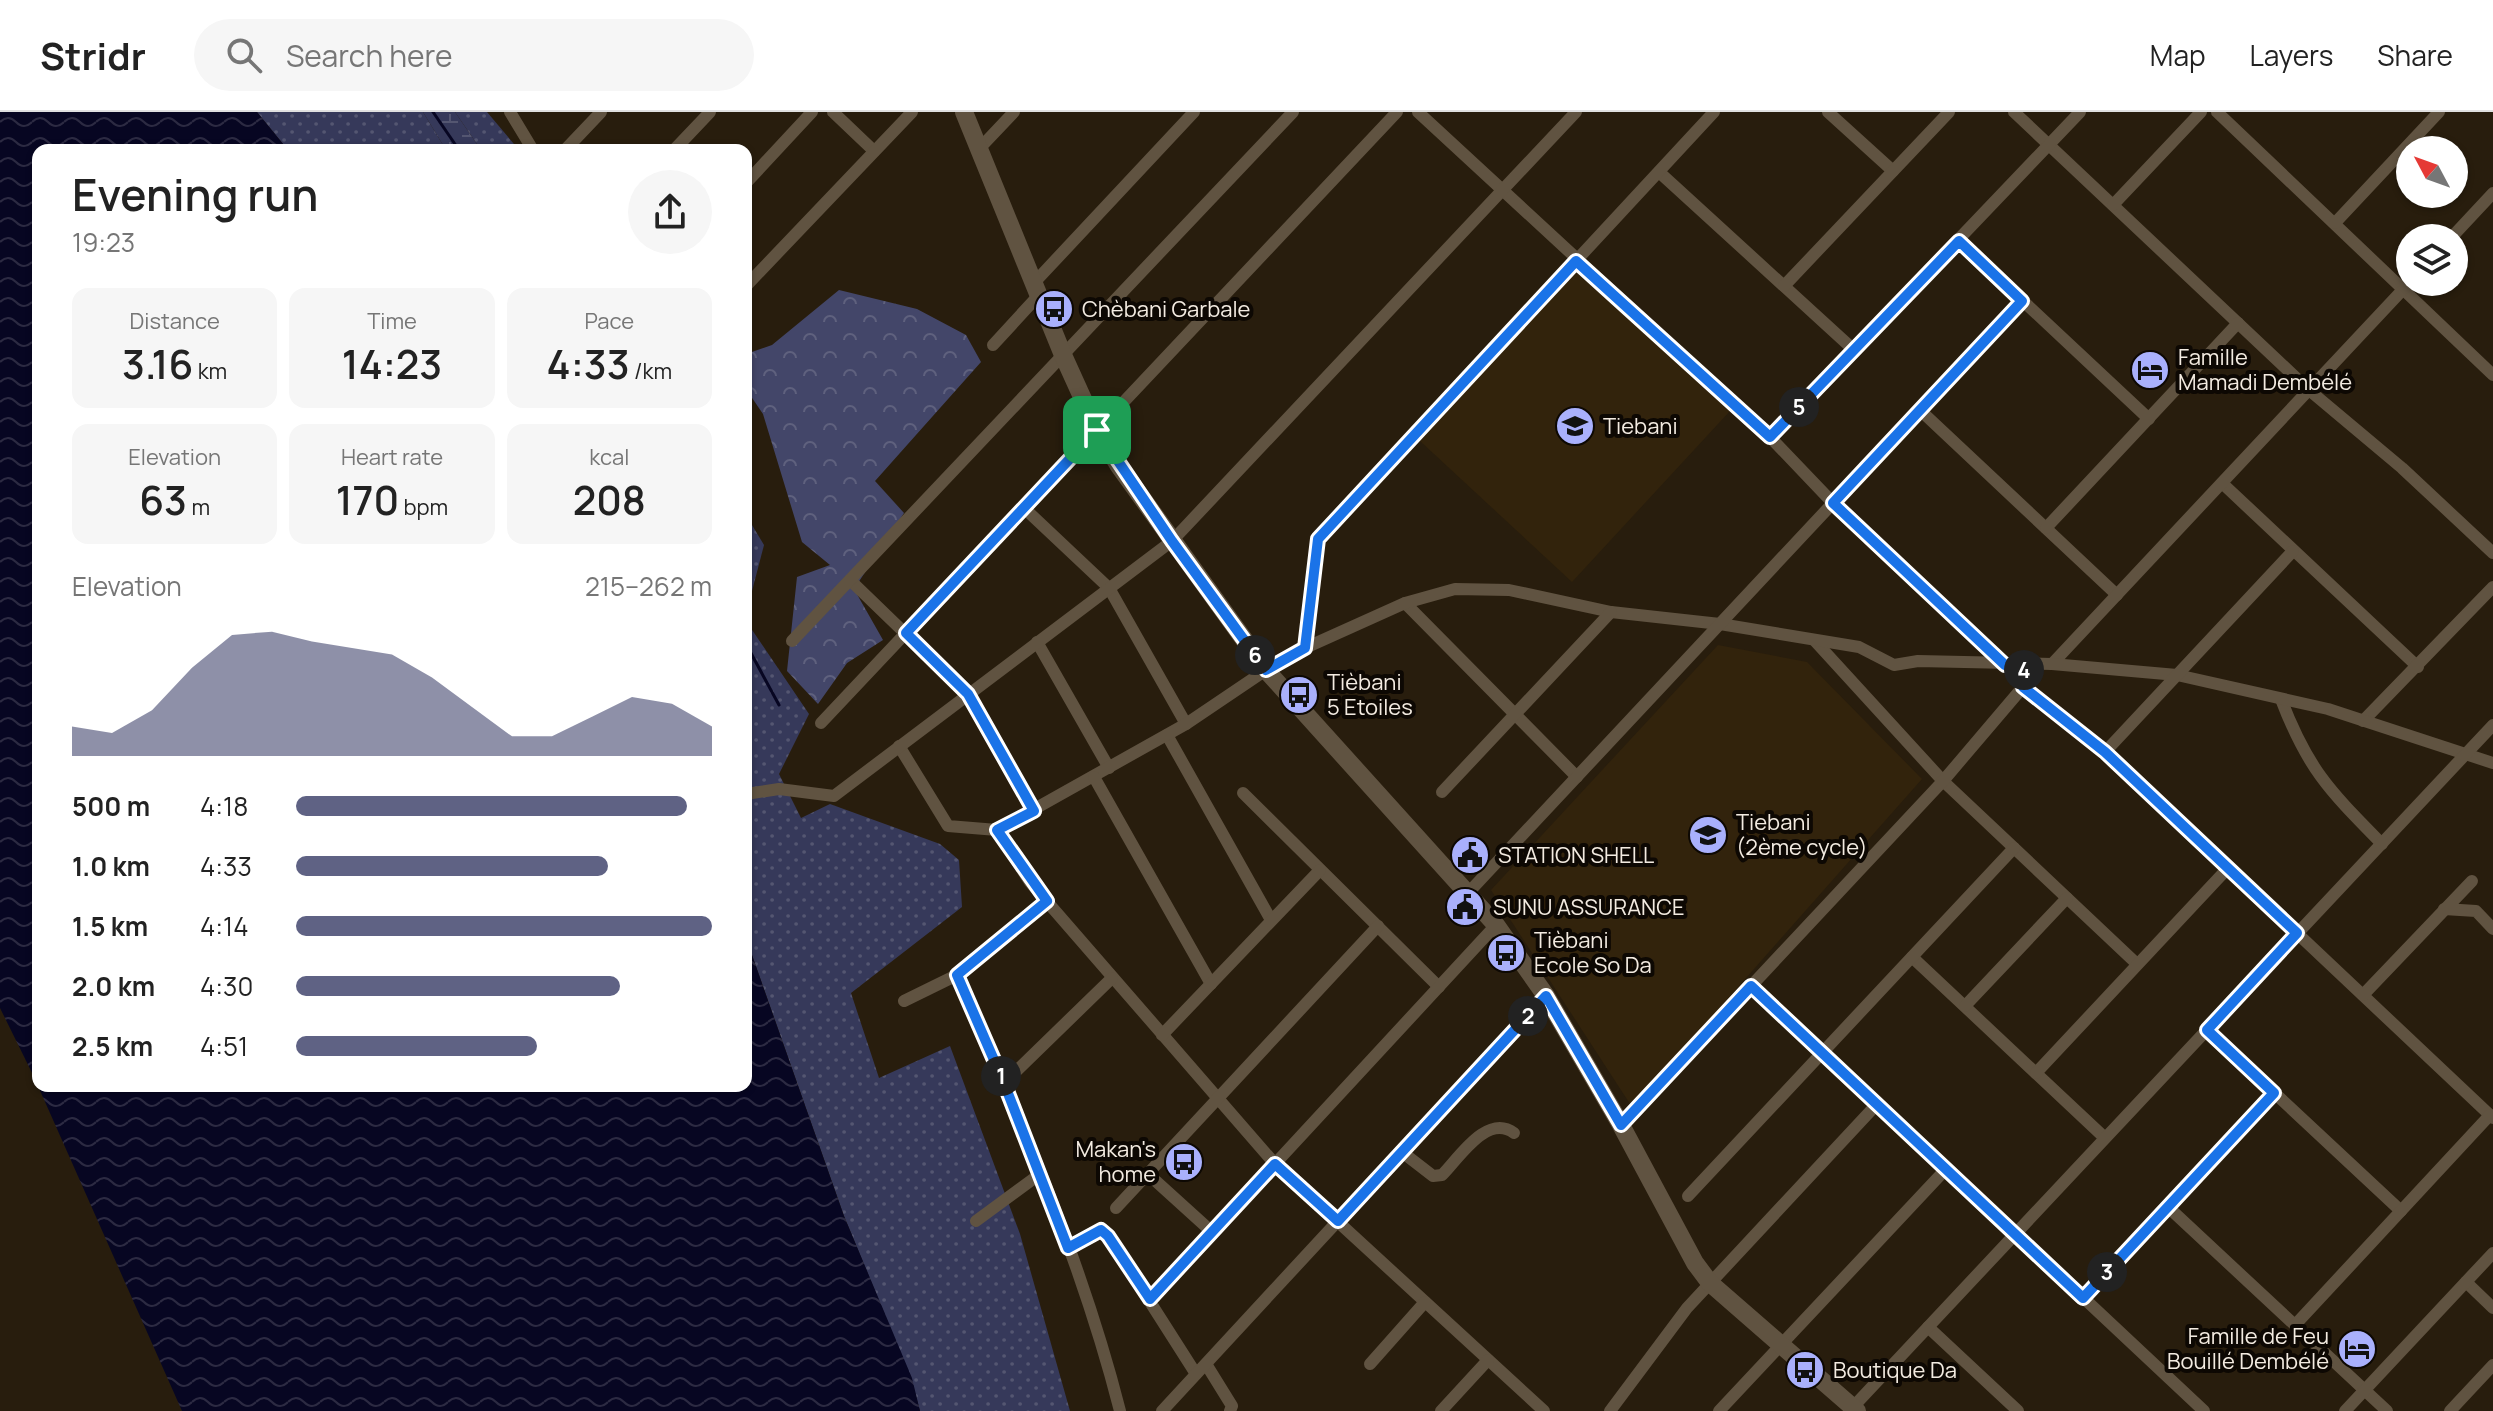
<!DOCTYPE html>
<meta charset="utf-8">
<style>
:root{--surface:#fff;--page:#f6f6f6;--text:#222;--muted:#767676;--line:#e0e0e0;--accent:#5f6284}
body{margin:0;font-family:Manrope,sans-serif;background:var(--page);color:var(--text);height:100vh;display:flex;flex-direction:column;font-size:30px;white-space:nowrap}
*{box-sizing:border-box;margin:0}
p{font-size:26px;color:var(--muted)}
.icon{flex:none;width:44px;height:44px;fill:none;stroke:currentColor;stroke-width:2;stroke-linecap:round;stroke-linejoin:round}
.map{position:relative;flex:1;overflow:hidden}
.drawer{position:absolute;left:32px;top:32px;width:720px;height:948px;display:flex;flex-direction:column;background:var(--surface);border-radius:16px;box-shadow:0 2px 6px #0004}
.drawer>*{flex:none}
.needle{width:52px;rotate:311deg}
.buttons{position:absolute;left:2396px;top:24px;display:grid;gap:16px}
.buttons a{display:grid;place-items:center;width:72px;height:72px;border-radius:50%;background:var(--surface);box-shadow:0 2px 6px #0004;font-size:40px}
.pin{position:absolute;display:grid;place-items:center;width:68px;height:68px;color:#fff;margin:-34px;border-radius:16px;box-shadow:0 4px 12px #0006}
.km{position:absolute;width:40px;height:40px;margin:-20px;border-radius:50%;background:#222;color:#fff;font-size:22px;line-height:40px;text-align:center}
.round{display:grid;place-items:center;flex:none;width:84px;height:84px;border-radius:42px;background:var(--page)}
.head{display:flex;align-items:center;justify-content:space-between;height:136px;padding:0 40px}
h1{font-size:44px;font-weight:600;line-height:60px}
.stats{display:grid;grid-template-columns:repeat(3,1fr);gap:12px;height:136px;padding:8px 40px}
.stats div{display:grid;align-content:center;border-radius:16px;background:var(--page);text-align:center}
.stats b{font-size:40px;font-weight:600}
.stats small{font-size:22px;font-weight:400}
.stats p{font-size:22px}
.chart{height:224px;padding:16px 40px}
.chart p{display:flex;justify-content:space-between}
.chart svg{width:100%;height:144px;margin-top:8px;fill:var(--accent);opacity:.7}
ul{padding:0 40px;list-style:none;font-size:26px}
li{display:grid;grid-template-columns:128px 96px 1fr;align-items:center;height:60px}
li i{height:20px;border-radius:10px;background:var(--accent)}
header{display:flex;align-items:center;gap:48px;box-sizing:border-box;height:112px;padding:0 40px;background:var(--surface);border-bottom:2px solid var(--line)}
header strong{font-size:38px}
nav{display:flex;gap:44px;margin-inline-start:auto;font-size:28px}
.search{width:560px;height:72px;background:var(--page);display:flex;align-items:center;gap:20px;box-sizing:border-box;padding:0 28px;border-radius:44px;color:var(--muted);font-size:30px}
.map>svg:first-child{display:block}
.built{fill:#32230c}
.forest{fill:url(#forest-crowns)}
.wetland{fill:url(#wetland-marsh)}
.park{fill:url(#park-dots)}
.water{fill:url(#water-waves)}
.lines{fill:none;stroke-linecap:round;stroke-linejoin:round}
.stream{stroke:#070622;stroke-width:3}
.minor{stroke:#605341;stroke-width:12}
.secondary{stroke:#605341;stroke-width:18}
.route-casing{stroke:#fff;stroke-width:16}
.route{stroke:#1a73e8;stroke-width:10}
.labels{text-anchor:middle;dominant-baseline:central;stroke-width:8;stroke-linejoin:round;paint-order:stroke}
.poi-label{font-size:22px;fill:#f3ebe1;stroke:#0d0803;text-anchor:start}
</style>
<header>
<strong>Stridr</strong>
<div class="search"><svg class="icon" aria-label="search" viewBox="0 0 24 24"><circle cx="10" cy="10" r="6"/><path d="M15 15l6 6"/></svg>Search here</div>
<nav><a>Map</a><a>Layers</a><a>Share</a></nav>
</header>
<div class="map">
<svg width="2493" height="1299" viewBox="0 0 2493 1299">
<defs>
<pattern id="forest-crowns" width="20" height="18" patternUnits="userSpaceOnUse" patternTransform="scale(2)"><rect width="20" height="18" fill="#434669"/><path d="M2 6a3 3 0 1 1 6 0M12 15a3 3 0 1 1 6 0" fill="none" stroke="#5f617e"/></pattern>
<pattern id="wetland-marsh" width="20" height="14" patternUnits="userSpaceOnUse" patternTransform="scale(2)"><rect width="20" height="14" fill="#36395a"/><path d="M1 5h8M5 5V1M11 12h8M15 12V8" fill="none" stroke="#545671"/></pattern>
<pattern id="park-dots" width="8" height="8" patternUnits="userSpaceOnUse" patternTransform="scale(2)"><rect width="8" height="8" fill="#36395a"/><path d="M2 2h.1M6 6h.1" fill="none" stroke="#545671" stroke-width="1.8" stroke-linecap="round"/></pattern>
<pattern id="water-waves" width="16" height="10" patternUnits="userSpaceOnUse" patternTransform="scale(2)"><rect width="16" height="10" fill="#070622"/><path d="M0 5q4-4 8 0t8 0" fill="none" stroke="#2c2a42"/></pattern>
</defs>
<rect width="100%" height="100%" fill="#281d0d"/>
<g class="built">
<polygon points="1578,158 1730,299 1572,470 1420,329"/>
<polygon points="1718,533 1807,550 1922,667 1632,995 1491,778"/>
</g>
<polygon class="forest" points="839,178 917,197 966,223 981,250 875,369 904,401 854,477 883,528 847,551 818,592 787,559 797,465 830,453 802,430 763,302 746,277 746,242 772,233"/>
<polygon class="wetland" points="423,0 455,0 481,38 446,38"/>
<g class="park">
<polygon points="257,0 423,0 446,38 288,38"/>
<polygon points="455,0 487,0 519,38 481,38"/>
<polygon points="746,403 764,433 746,502"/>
<polygon points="746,509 809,602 779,662 801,706 830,692 940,732 959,748 962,795 851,881 879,966 950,934 1020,1122 1070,1299 920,1299 911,1266 844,1104 746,826"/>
</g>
<g class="water">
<polygon points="0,0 257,0 288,38 38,38 38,973 0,896"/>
<polygon points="746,826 844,1104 912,1266 920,1299 182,1299 38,974 746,974"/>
</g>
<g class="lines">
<g class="stream">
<polyline points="433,0 459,38"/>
<polyline points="746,532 779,593"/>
</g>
<g class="minor">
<polyline points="510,0 533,38"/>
<polyline points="833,0 874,39"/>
<polyline points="1418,0 1770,325 1833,391 2005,553"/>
<polyline points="1828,0 1893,59"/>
<polyline points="2014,0 2309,278 2402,356 2493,441"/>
<polyline points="2217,0 2493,263"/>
<polyline points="979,37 1014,0"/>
<polyline points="565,38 601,0"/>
<polyline points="674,38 710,0"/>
<polyline points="1659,60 1855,239"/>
<polyline points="746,71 812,0"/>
<polyline points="2113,93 2201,0"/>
<polyline points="2335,111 2439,0"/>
<polyline points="2451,126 2493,81"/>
<polyline points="1959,129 2149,307"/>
<polyline points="1033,172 1194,0"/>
<polyline points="746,174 912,0"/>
<polyline points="1784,174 1949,0"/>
<polyline points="993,233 1038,184"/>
<polyline points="1920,298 2117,483"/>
<polyline points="1770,325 2080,0"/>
<polyline points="2222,371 2418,555"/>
<polyline points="1024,396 1109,476 1186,612"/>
<polyline points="2046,416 2238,211"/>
<polyline points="850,468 968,582 1034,699"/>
<polyline points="1405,491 1577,665"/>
<polyline points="792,529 1293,0"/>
<polyline points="1815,529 1943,669 2137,852"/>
<polyline points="1037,530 1109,656"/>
<polyline points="1305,536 1318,427 1714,0"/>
<polyline points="2052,552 2410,170"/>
<polyline points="2023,575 2105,640 2493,1006"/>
<path d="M2281,587C2308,658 2330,679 2382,732"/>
<polyline points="2363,609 2493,475"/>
<polyline points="821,611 1397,0"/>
<polyline points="1167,623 1271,808"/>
<polyline points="899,634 948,714 997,718 1186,612 1266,558 1305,536 1405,491 1455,477 1509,478 1611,500 1720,512 1859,535 1894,553 1918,549 2052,552 2177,563 2328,597 2493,651"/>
<polyline points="2105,640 2293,439"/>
<polyline points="1094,665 1211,872"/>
<polyline points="1442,680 1611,500"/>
<polyline points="1243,681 1439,875"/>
<polyline points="746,682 779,677 834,684 1172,429 1576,0"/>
<polyline points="997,718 1030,770 1275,1052 1544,1299"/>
<polyline points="1469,780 2022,189"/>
<polyline points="2444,797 2476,799 2493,817"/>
<polyline points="1912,845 2105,1026"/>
<path d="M957,863C1019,1005 1082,1149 1120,1299"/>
<polyline points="1751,874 2204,1299"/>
<polyline points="2363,883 2472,769"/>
<polyline points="904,889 957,863 1047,789"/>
<polyline points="1965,894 2067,786"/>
<polyline points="2207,918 2401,1099"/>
<polyline points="1162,923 1320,758"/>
<polyline points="2036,961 2228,756"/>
<polyline points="1004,971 1112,866"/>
<polyline points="1621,1013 1943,669 2023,575 2025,553"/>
<path d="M1402,1040L1433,1064L1442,1063C1459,1046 1487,1001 1514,1021"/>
<polyline points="1148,1062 1212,1120"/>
<polyline points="1688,1084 2014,736"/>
<polyline points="2168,1095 2387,1299"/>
<polyline points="1116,1096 1378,814"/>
<polyline points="976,1109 1040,1062"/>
<polyline points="1068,1136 1101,1118 1108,1124 1196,1262"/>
<polyline points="2466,1170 2493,1196"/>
<polyline points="2083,1186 2274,981"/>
<polyline points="1150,1187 1496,813"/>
<polyline points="2295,1213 2490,1003"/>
<polyline points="1928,1215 2018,1299"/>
<polyline points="1206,1252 1232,1294 1230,1299"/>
<polyline points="1370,1252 1425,1190"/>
<polyline points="1853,1295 2493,613"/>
<polyline points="1162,1299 1546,884"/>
<polyline points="1441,1299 1488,1248"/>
<polyline points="1610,1299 1687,1196 1877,992"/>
<polyline points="1719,1299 1946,1057"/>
<polyline points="2345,1299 2493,1141"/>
<polyline points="2450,1299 2493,1253"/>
</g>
<polyline class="secondary" points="964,0 1063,243 1097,318 1119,354 1266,558 1496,813 1546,884 1621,1013 1695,1151 1710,1171 1857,1299"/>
</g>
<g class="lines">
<defs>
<polygon id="route" points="1959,129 2022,189 1833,391 2005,553 2025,553 2023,575 2105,640 2297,821 2207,918 2274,981 2083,1186 1751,874 1621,1013 1546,884 1338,1109 1275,1052 1150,1187 1108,1124 1101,1118 1068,1136 1004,971 957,863 1047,789 997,718 1034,699 968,582 906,521 1097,318 1172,429 1266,558 1305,536 1318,427 1576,149 1770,325"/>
</defs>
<use href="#route" class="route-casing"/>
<use href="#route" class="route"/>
</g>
<defs>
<symbol id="bus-disc" viewBox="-11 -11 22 22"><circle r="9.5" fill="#a9b0fc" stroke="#0d0803"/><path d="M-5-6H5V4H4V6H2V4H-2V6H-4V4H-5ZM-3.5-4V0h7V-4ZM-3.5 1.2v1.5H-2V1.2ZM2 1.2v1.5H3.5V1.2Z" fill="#111"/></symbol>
<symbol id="hotel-disc" viewBox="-11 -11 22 22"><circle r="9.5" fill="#a9b0fc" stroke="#0d0803"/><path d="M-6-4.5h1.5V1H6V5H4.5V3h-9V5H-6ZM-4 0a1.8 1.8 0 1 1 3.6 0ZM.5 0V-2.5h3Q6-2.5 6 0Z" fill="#111"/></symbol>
<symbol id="school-disc" viewBox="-11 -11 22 22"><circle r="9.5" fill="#a9b0fc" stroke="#0d0803"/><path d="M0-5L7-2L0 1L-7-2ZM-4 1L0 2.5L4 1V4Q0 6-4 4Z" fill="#111"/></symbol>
<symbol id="civic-disc" viewBox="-11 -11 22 22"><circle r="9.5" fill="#a9b0fc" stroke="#0d0803"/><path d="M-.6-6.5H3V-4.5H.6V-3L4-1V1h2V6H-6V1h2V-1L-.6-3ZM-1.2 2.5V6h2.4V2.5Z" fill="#111"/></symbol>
</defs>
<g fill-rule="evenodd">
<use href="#bus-disc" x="1032" y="175" width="44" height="44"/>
<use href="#hotel-disc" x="2128" y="236" width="44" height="44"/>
<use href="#school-disc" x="1553" y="292" width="44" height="44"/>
<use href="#bus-disc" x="1277" y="561" width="44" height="44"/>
<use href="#school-disc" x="1686" y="701" width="44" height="44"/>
<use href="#civic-disc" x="1448" y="721" width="44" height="44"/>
<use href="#civic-disc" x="1443" y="773" width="44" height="44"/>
<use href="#bus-disc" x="1484" y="819" width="44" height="44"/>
<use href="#bus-disc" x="1162" y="1028" width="44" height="44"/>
<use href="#hotel-disc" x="2335" y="1215" width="44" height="44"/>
<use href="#bus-disc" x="1783" y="1236" width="44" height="44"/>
</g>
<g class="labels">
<g class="poi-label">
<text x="1082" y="197">Chèbani Garbale</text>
<text x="2178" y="245">Famille<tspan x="2178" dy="25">Mamadi Dembélé</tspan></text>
<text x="1603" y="314">Tiebani</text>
<text x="1327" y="570">Tièbani<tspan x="1327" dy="25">5 Etoiles</tspan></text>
<text x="1736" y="710">Tiebani<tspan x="1736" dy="25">(2ème cycle)</tspan></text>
<text x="1498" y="743">STATION SHELL</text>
<text x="1493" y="795">SUNU ASSURANCE</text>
<text x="1534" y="828">Tièbani<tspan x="1534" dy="25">Ecole So Da</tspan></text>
<text x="1156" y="1037" text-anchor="end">Makan's<tspan x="1156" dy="25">home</tspan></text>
<text x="2329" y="1224" text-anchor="end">Famille de Feu<tspan x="2329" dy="25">Bouillé Dembélé</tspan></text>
<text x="1833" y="1258">Boutique Da</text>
</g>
</g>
</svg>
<div class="buttons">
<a><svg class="needle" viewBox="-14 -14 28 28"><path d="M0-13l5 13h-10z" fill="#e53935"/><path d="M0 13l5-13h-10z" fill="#767676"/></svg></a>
<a><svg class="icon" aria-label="layers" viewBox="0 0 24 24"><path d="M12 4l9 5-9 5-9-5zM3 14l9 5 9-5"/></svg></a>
</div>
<div class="pin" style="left:1097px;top:318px;background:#1e9e55"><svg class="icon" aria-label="arrive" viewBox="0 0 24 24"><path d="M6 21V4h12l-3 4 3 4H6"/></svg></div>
<b class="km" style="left:1001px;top:964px">1</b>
<b class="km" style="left:1528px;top:904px">2</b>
<b class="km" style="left:2107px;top:1160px">3</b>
<b class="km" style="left:2024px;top:558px">4</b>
<b class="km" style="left:1799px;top:295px">5</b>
<b class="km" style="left:1255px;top:543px">6</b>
<section class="drawer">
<div class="head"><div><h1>Evening run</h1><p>19:23</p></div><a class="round"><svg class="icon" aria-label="share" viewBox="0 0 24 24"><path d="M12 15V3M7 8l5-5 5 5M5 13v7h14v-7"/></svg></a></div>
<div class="stats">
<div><p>Distance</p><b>3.16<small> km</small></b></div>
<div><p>Time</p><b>14:23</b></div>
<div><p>Pace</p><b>4:33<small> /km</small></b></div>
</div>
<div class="stats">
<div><p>Elevation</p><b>63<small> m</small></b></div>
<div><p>Heart rate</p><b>170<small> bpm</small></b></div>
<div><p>kcal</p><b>208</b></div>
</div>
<div class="chart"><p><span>Elevation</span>215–262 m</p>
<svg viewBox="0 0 160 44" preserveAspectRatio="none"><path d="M0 44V35L10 37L20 30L30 17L40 7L50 6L60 9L70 11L80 13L90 20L100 29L110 38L120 38L130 32L140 26L150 28L160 35V44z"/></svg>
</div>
<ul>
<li><b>500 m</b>4:18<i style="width:94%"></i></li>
<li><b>1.0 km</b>4:33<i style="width:75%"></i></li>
<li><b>1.5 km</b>4:14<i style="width:100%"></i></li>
<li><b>2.0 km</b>4:30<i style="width:78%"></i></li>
<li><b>2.5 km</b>4:51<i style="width:58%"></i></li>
</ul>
</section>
</div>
